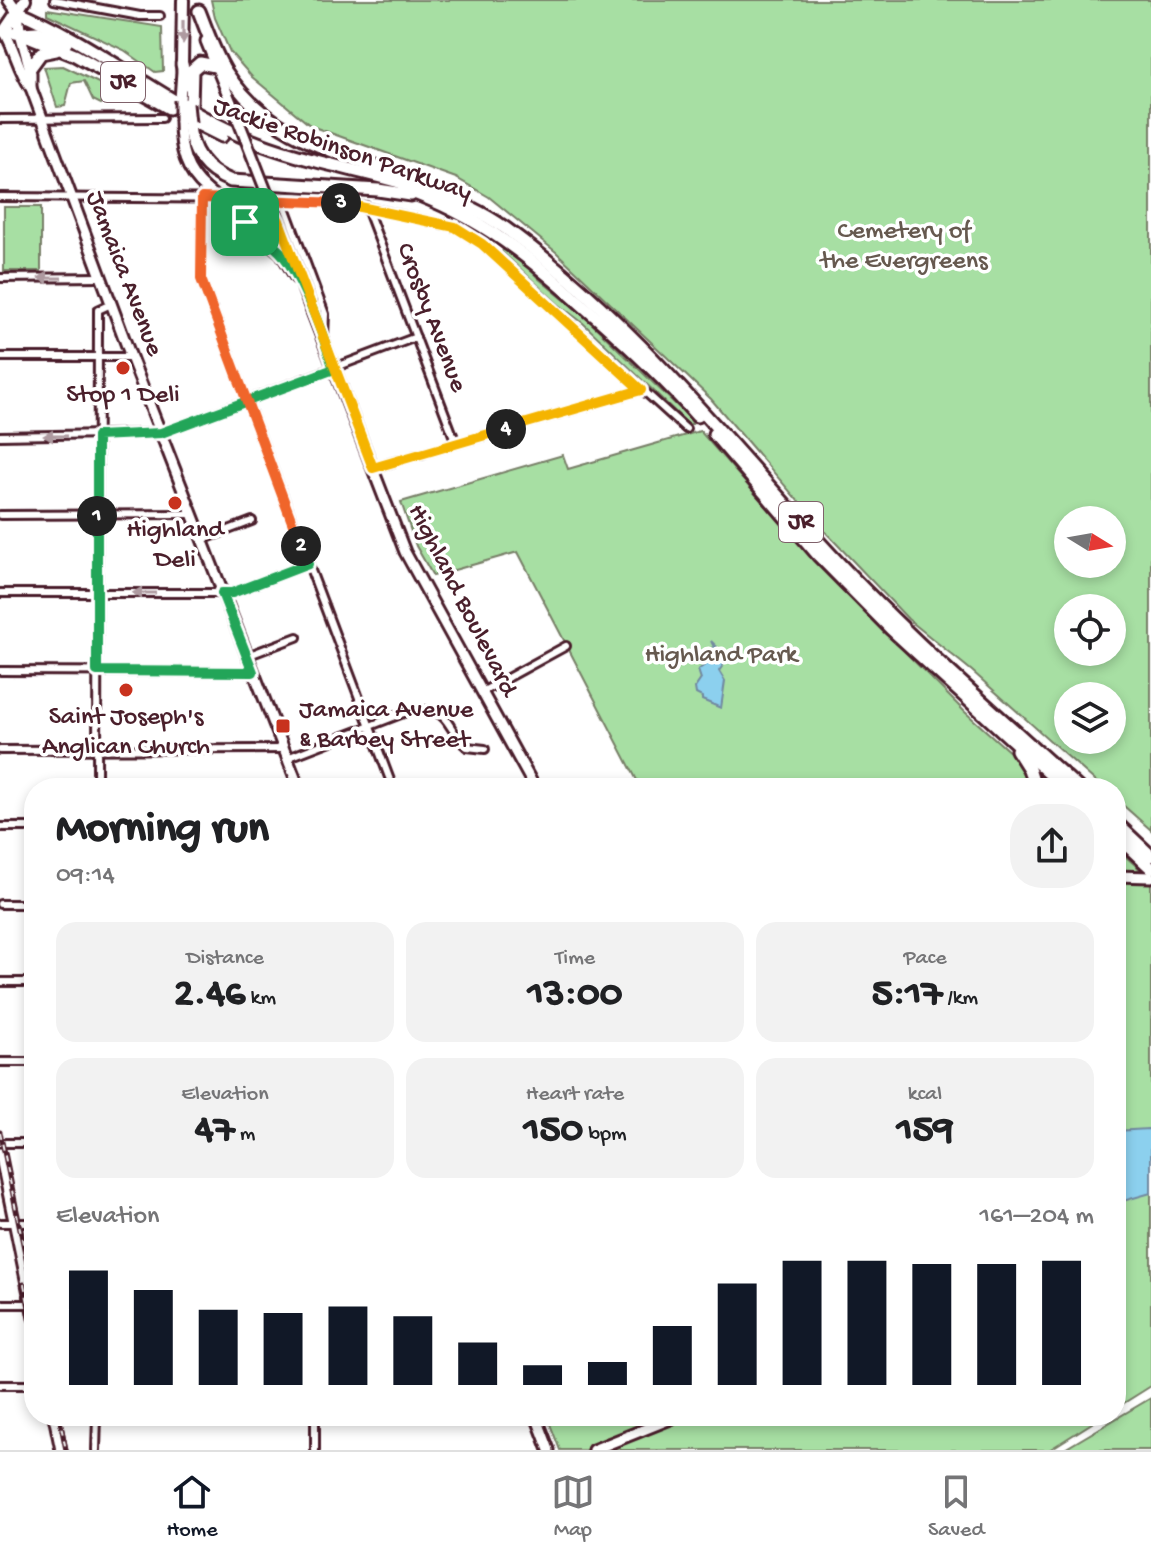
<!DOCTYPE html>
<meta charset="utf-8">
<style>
:root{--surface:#fff;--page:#f2f2f2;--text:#202124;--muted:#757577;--line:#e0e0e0;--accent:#111827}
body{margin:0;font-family:"Gochi Hand",sans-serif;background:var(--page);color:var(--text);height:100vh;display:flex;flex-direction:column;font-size:30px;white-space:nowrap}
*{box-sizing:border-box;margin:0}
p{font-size:26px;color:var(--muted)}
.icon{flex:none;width:44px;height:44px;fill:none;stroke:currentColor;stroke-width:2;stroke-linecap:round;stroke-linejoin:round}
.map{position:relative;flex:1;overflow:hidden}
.side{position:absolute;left:24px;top:778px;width:1102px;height:648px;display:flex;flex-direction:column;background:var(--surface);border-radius:32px;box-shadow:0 4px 12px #0003}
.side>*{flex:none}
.needle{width:52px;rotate:101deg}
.controls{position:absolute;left:1054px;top:506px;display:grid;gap:16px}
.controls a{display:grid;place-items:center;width:72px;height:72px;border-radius:50%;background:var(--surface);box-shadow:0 4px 12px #0003;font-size:40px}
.pin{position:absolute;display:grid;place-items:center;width:68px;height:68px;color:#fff;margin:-34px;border-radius:16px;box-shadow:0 4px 12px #0006}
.km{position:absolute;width:40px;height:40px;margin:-20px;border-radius:50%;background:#222;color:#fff;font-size:22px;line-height:40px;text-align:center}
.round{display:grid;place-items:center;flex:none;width:84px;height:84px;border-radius:32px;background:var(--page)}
.head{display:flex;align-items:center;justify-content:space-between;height:136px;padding:0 32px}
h1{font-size:44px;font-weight:800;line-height:60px}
.stats{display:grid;grid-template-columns:repeat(3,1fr);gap:12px;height:136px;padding:8px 32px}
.stats div{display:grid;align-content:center;border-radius:20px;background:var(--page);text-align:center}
.stats b{font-size:40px;font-weight:800}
.stats small{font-size:22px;font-weight:400}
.stats p{font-size:22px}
.chart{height:224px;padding:16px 32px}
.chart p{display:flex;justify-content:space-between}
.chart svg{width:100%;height:144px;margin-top:8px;stroke:var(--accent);stroke-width:6}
.menu{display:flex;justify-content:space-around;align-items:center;height:112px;border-top:2px solid var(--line);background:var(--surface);font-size:22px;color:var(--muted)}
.menu a{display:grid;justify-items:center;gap:4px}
.menu .selected{color:var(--accent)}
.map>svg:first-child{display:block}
.green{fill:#a7dfa3;stroke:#787f67;stroke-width:2;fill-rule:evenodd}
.water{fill:#8cd0ee;stroke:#7289a0;stroke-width:2}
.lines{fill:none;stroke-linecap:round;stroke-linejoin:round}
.street-casing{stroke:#4a1f2b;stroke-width:12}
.secondary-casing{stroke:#4a1f2b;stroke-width:15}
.primary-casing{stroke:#4a1f2b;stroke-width:16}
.highway-casing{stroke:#4a1f2b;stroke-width:17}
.street{stroke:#fff;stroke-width:6}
.secondary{stroke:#fff;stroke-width:9}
.primary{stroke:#fff;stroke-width:10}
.highway{stroke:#fff;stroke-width:11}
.rail-casing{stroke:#4a1f2b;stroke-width:5}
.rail{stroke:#fff;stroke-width:2;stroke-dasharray:6;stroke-linecap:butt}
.secondary-bridge-casing{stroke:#4a1f2b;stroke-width:15;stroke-linecap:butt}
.highway-bridge-casing{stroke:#4a1f2b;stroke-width:17;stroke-linecap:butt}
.secondary-bridge{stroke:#fff;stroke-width:9}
.highway-bridge{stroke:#fff;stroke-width:11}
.oneway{fill:#ae9aa0}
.split-1-casing{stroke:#fff;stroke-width:16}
.split-2-casing{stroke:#fff;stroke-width:16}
.split-3-casing{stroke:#fff;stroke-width:16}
.split-4-casing{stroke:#fff;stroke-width:16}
.split-5-casing{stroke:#fff;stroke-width:16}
.split-1{stroke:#22a559;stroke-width:10}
.split-2{stroke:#22a559;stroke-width:10}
.split-3{stroke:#f0652b;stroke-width:10}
.split-4{stroke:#f5b400;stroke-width:10}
.split-5{stroke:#f5b400;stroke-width:10}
.poi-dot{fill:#c8321e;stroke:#fff;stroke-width:3}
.labels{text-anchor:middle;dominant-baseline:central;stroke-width:7;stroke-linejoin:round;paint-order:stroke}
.shield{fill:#fff;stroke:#80626b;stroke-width:2}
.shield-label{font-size:24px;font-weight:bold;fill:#4a1f2b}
.street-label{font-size:26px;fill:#4a1f2b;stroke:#fff}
.park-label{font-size:26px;fill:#66594f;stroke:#fff}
.poi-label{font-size:26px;fill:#4a1f2b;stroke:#fff}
</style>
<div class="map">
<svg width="1151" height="1450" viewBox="0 0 1151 1450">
<rect width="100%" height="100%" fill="#fff"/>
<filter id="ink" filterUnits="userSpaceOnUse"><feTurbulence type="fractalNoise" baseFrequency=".0125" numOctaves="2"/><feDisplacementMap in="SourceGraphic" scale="16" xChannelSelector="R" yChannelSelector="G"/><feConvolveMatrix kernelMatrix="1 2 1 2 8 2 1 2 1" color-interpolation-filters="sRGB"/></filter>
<g filter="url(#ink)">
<g class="green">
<path d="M211,0H1151V830L1116,799V788H1103L972,671L908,619L816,522L711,399L556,252L489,197L456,178L311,126L252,77L230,52L215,18ZM1068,520H1112V564H1068ZM1068,608H1112V652H1068ZM1068,696H1112V740H1068Z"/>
<polygon points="47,9 162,27 163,71 155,72 124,50 47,14"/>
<polygon points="63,66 105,86 111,95 101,104 93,100 84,81 71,83 65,106 57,107 44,67"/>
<rect x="4" y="207" width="37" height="64"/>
<polygon points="503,249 524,262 538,278 584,316 672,401 691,419 692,424 688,424 583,323 558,304 502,252"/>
<polygon points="700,431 817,564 965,712 1050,788 641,788 518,552 433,576 416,546 401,502 563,455 568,469"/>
<polygon points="1116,848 1151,879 1151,1386 1116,1408"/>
<polygon points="1151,1398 1151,1450 1063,1450"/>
<polygon points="547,1416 1103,1416 1049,1450 560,1450"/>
</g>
<g class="water">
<polygon points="711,641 717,647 717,653 727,660 719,671 725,681 721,708 702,700 702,697 696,694 695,688 701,679 698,670 714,658 714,651 709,652 708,650 714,647"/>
<polygon points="1148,1129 1151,1130 1151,1193 1116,1203 1116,1131"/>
</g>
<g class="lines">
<defs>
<g id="street">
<polyline points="54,0 140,16 160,16"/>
<polyline points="0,119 162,118"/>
<polyline points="0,197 282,199 347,203 455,227 482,244 686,429"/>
<polyline points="202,198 201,279 393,788"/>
<polyline points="282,199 325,314 324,337"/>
<polyline points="366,206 456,443"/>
<polyline points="0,278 100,277"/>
<polyline points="0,357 131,357"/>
<polyline points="0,436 161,433 416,337"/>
<polyline points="373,468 641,390"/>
<polyline points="0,515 192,514"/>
<polyline points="202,540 252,521"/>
<polyline points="0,593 232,593 308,564"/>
<polyline points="247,656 297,637"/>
<polyline points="0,671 253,672"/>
<polyline points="482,692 566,646"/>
<polyline points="0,750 284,749"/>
<path d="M287,758L409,711C453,705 443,727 467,747L485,749"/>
<polyline points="97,788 98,310 111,304"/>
<polyline points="0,827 34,827"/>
<polyline points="0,904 34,904"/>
<polyline points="0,982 34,982"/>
<polyline points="0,1062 34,1062"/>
<polyline points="0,1143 34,1143"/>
<polyline points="0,1223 34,1223"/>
<polyline points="0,1304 32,1304"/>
<polyline points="0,1385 34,1385"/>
<polyline points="96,1450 97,1416"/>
<polyline points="315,1450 315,1416"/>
</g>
<g id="secondary">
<path d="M4,31C15,49 18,70 31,88L131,357L299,788"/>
<polyline points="20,33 31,73 31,88"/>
<polyline points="206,41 237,117"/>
<polyline points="180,100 182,71"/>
<path d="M180,121C180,150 185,171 207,190"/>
<polyline points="273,209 299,270 304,291 405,552 535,788"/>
<polyline points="230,210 281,253 296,278"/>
<polyline points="257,230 267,233 273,230 274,215"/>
<polyline points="1116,876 1151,877"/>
<polyline points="0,1153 34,1318"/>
<polyline points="54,1416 61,1450"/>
<polyline points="536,1416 549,1450"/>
<polyline points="593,1450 678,1416"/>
</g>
<g id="primary">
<polyline points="0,31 20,33 17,11 9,0"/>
<polyline points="4,31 25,0"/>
<polyline points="182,64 183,0"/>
</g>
<g id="highway">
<path d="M17,11C98,45 165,104 246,138C331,174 428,174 505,228C626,315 720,433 819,542C899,630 990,708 1078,788"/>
<path d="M199,11C207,31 214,53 226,72C268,137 334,151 402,175"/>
<polyline points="20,33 75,55 169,108"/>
<polyline points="22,33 37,32 66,43"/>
<polyline points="182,64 186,84"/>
<polyline points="30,68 41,53 56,50"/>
<polyline points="191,107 192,70 200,63 215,66"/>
<polyline points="184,117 222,136"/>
<path d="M189,123C190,151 205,171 231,181L378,190L411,195"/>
<path d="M403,189C485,217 533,261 596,317C631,348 666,381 697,416"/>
<polyline points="714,434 818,555 891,629 1065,788"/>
<polyline points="1017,750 1029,769 1035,788"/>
<polyline points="1116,823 1151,856"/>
<polyline points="1116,835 1151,868"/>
</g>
</defs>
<use href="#street" class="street-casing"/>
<use href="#secondary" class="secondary-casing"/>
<use href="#primary" class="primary-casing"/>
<use href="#highway" class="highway-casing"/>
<use href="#street" class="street"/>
<use href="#secondary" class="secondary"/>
<use href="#primary" class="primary"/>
<use href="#highway" class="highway"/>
<defs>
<g id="rail">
<polyline points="0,1132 34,1297"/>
<polyline points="24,1284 34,1331"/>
<polyline points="59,1416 66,1450"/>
</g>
</defs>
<use href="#rail" class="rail-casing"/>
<use href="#rail" class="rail"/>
<defs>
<g id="secondary-bridge">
<polyline points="237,117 273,209"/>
<polyline points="180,121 180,100"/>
<polyline points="207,190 230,210"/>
</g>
<polyline id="highway-bridge" points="187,104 189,123"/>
</defs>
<use href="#secondary-bridge" class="secondary-bridge-casing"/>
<use href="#highway-bridge" class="highway-bridge-casing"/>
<use href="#secondary-bridge" class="secondary-bridge"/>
<use href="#highway-bridge" class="highway-bridge"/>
</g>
<defs><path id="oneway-solid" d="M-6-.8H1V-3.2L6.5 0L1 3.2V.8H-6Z" transform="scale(2)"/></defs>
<g class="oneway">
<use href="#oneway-solid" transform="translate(183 32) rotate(90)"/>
<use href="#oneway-solid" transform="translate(50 278) rotate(180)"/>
<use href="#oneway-solid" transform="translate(55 436) rotate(180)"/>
<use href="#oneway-solid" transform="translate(144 593) rotate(-180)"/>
</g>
</g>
<g class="lines" filter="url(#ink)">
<defs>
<path id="split-1" d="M97,516V436L161,433L334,369C323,335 305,282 283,255C272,242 257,234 245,222"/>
<polyline id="split-2" points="97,516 97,671 253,672 222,593 232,593 308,564 301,546"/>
<polyline id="split-3" points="301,546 201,279 202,198 341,203"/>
<polyline id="split-4" points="341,203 455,227 482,244 641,390 506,429"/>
<polyline id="split-5" points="245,222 267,233 274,228 274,212 279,221 373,468 506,429"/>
</defs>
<use href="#split-1" class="split-1-casing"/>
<use href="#split-2" class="split-2-casing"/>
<use href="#split-3" class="split-3-casing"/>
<use href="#split-4" class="split-4-casing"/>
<use href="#split-5" class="split-5-casing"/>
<use href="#split-1" class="split-1"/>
<use href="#split-2" class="split-2"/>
<use href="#split-3" class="split-3"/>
<use href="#split-4" class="split-4"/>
<use href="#split-5" class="split-5"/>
</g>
<g class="poi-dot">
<circle cx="123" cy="368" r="8"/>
<circle cx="175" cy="503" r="8"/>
<circle cx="126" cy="690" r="8"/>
<rect x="275" y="718" width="16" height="16" rx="4"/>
</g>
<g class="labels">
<g class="shield">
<rect x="101" y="62" width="44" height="40" rx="6"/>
<rect x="779" y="502" width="44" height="40" rx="6"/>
</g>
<g class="shield-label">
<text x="123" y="82">JR</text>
<text x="801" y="522">JR</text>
</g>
<g class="street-label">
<text transform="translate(342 151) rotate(19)">Jackie Robinson Parkway</text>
<text transform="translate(123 274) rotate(69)">Jamaica Avenue</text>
<text transform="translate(430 318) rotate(69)">Crosby Avenue</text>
<text transform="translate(461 601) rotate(63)">Highland Boulevard</text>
</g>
<g class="park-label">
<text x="904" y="232">Cemetery of<tspan x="904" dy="30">the Evergreens</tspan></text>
<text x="721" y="656">Highland Park</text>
</g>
<g class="poi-label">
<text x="123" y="396">Stop 1 Deli</text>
<text x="175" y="531">Highland<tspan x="175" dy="30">Deli</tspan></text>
<text x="299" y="711" text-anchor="start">Jamaica Avenue<tspan x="299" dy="30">&amp; Barbey Street</tspan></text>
<text x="126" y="718">Saint Joseph's<tspan x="126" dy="30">Anglican Church</tspan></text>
</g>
</g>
</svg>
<div class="controls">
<a><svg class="needle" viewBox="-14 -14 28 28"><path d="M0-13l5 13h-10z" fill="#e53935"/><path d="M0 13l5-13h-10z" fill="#757577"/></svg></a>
<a><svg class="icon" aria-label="locate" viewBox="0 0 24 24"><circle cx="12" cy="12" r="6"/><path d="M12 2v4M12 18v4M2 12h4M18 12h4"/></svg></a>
<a><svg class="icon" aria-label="layers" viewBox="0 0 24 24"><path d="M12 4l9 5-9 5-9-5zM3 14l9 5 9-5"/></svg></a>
</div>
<div class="pin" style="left:245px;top:222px;background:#1e9e55"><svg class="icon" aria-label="arrive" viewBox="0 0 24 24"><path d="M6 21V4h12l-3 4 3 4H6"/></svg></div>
<b class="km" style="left:97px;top:516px">1</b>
<b class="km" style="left:301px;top:546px">2</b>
<b class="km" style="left:341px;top:203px">3</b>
<b class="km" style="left:506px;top:429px">4</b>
<section class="side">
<div class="head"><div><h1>Morning run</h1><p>09:14</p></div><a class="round"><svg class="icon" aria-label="share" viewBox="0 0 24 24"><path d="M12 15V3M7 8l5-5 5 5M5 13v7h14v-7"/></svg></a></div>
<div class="stats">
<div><p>Distance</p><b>2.46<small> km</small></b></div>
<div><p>Time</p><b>13:00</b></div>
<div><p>Pace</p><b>5:17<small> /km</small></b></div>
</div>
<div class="stats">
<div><p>Elevation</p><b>47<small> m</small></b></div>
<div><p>Heart rate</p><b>150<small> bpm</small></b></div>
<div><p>kcal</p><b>159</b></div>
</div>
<div class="chart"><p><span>Elevation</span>161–204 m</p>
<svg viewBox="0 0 160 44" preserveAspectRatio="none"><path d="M5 44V9M15 44V15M25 44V21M35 44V22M45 44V20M55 44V23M65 44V31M75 44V38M85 44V37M95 44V26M105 44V13M115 44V6M125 44V6M135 44V7M145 44V7M155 44V6"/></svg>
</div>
</section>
</div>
<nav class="menu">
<a class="selected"><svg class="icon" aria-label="home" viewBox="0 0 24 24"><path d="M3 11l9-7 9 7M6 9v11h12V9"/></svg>Home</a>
<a><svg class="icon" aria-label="map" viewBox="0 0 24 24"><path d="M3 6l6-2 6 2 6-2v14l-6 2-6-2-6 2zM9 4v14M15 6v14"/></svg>Map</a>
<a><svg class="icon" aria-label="saved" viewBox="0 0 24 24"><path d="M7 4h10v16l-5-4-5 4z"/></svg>Saved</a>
</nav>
